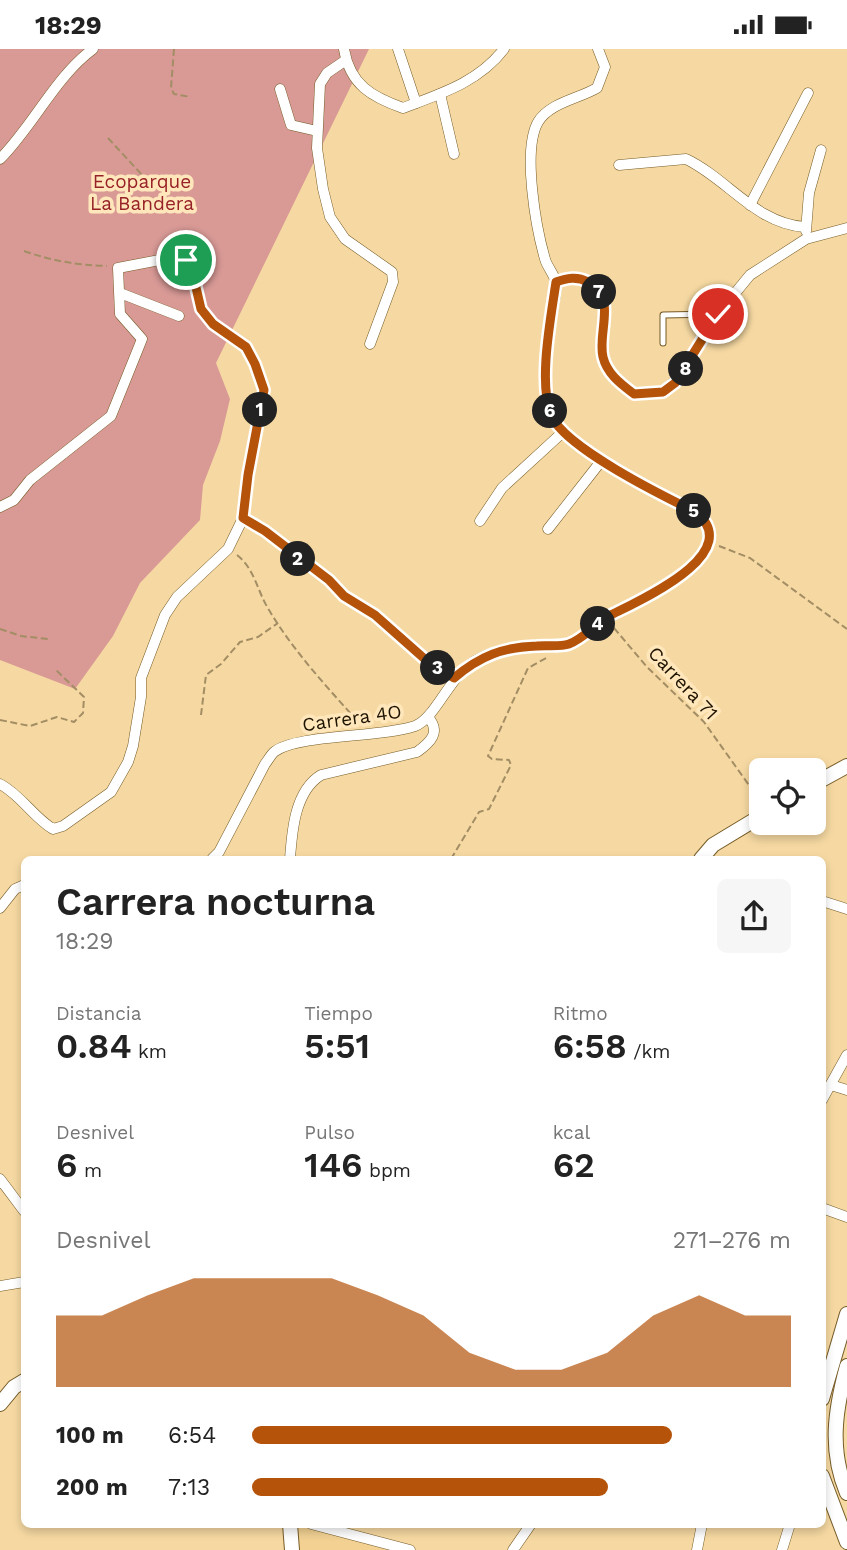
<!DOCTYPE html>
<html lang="es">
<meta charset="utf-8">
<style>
:root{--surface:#fff;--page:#f6f6f6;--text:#222;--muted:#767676;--accent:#b45309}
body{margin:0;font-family:"Work Sans",sans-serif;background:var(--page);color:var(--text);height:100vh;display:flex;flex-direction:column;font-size:26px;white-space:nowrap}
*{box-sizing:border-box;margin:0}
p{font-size:23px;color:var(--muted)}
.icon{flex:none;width:38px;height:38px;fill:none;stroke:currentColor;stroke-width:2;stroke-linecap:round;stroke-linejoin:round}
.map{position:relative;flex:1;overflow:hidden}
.details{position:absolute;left:21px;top:807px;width:805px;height:672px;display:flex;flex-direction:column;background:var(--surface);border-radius:10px;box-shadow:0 4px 10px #0003}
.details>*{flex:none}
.fabs{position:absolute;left:749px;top:709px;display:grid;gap:14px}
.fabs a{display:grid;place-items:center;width:77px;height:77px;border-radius:10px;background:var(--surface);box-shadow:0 4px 10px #0003;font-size:35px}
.pin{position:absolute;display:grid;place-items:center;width:60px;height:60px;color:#fff;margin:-30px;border:4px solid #fff;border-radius:50%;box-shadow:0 2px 7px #0007}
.km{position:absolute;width:35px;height:35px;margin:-18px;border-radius:50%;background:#222;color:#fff;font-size:19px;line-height:35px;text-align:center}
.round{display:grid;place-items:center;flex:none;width:74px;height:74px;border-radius:10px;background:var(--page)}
.headline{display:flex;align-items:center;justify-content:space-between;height:119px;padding:0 35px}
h1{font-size:38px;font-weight:600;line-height:52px}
.stats{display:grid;grid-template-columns:repeat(3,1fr);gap:10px;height:119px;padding:7px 35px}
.stats div{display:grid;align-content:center}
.stats b{font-size:35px;font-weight:600}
.stats small{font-size:19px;font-weight:400}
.stats p{font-size:19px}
.chart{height:196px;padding:14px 35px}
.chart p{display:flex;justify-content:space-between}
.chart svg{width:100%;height:126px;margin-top:7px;fill:var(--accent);opacity:.7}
ul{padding:0 35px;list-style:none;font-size:23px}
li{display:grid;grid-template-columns:112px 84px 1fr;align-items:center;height:52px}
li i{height:18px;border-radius:9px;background:var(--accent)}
.status{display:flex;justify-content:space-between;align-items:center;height:49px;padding:0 35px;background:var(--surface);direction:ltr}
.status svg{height:19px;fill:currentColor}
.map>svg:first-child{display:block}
.built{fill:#f2d193}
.green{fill:#d99a96}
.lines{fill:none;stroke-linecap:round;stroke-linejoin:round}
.lane-casing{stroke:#755b26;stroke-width:7}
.street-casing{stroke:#755b26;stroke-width:11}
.secondary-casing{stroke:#755b26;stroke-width:16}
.path{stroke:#a38d64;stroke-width:2;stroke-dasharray:7 3.5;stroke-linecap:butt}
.lane{stroke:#fff;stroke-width:5}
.street{stroke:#fff;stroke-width:10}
.secondary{stroke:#fff;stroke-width:14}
.route-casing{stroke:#fff;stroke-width:14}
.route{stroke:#b45309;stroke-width:9}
.labels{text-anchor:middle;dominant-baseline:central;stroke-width:7;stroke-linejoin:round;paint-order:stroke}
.park-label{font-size:19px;fill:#972128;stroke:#ffe7bb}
.street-label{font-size:19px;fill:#1d1300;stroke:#ffe7bb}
</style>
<div class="status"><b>18:29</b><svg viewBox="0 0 49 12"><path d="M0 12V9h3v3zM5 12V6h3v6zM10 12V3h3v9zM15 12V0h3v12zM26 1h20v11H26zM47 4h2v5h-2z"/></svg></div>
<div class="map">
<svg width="847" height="1501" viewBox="0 0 847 1501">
<rect width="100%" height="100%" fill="#f6d9a2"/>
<polygon class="built" points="290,1475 311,1475 410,1501 292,1501"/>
<polygon class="green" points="0,0 369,0 216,314 230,350 220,392 203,436 200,471 140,534 113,587 75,640 0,611"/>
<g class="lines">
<defs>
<polyline id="lane" points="663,294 663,266 718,265"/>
<g id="street">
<path d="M344,0C350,36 372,48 403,59C440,45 479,33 504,0"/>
<polyline points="398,0 416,54"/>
<polyline points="346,11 327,24 320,35 317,99 323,140 330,168 345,190 392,223 393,233 370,295"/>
<polyline points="280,40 291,76 317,82"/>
<polyline points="440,45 454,105"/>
<path d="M0,110C33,77 56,27 93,0"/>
<path d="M619,116L686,110C728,130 756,175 805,178"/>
<polyline points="750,156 808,44"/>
<polyline points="806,182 809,144 821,101"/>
<path d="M556,233C567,229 577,227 588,233C618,247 597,284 603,308C607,325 620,335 634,345L663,343L684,323L718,265L750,226L806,190L847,179"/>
<polyline points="120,244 179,267"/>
<path d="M0,458L14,451L30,431L111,367L142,290L120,265L118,219L180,207L191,217L201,260L213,275L246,298L255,315L264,341L248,426L243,469L228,500L177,548L165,566L141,629V648L133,697L128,713L111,743L63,777L53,780C33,768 21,746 0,735"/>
<polyline points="480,472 502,439 563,383"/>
<polyline points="548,480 602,411"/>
<path d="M212,810L219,803L265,715C268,711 271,706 274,703C296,685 381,689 415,677C436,669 449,627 475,612C498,599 520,597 547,596C553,596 562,597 568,595C582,592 595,576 607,568C636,552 748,506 696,463C663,447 564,398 551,366C539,338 548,289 553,260C554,252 557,241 556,234C555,226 547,218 545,210C536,179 522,101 538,73C549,54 578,50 597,39L605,18L598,0"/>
<path d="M290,810C292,781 295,742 321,726L417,703C431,693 441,683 428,668"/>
<polyline points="822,852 847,860"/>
<polyline points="0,859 15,840 24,836"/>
<polyline points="831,1036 847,1041"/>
<polyline points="822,1051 847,1006"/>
<polyline points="0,1130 24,1162"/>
<polyline points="822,1159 847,1168"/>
<polyline points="0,1237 24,1233"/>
<polyline points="311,1475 410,1501"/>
<polyline points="513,1501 531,1475"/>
<polyline points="697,1501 702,1475"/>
<polyline points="782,1501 790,1475"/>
</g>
<g id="secondary">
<polyline points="814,735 847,717"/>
<polyline points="701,810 713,796 761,767"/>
<path d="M847,1317C835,1361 829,1401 847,1444"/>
<polyline points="822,1350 847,1265"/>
<polyline points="0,1355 14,1338 24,1332"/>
<polyline points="822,1427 847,1493"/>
<polyline points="290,1475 292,1501"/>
</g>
</defs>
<use href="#lane" class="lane-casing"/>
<use href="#street" class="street-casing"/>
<use href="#secondary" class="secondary-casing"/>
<g class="path">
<polyline points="174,0 171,39 174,45 191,48"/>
<polyline points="108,89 155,140"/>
<path d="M24,202C53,212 76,216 107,217"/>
<polyline points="253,475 329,531 344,547 375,566 427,612 447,625"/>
<polyline points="719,497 750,509 847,580"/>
<path d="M237,506C255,520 257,542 269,561C294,603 328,639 360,675"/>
<polyline points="614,579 647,618 704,673 761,753"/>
<polyline points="0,580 21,587 48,590"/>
<polyline points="201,666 206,626 221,615 240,593 258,588 278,574"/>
<polyline points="0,671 30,677 57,668 74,673 83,664 84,648 56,621"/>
<polyline points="451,810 479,763 489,760 511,716 509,711 492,710 488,707 528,619 548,608"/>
</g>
<use href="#lane" class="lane"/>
<use href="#street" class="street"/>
<use href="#secondary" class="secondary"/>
</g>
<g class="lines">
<defs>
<path id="route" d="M186,211L191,217L201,260L213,275L246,298L255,315L264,341L248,426L243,469L265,482L329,531L344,547L375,566L427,612L454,629C480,607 503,598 537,597C546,596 560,598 569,595C583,590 596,575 609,567C638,552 747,505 696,463C663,447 564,398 551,366C538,333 551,268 556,233C567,229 577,227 588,233C618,247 597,284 603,308C607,325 621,335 634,345L663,343L675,334L718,265"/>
</defs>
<use href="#route" class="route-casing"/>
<use href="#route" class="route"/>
</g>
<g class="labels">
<g class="park-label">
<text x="142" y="132">Ecoparque<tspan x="142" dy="22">La Bandera</tspan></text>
</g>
<g class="street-label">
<text transform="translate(683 634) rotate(47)">Carrera 71</text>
<text transform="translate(352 669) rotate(-8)">Carrera 4O</text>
</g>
</g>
</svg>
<div class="fabs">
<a><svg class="icon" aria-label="locate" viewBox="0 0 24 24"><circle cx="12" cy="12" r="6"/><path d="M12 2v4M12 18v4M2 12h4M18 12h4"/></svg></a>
</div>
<div class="pin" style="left:186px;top:211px;background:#1e9e55"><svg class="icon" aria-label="arrive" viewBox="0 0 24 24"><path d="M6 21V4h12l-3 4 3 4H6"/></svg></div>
<div class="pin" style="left:718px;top:265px;background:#d93025"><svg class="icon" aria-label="check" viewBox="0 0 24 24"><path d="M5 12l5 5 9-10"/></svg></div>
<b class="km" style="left:260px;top:361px">1</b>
<b class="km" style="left:298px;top:510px">2</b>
<b class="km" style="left:438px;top:619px">3</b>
<b class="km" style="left:598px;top:575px">4</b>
<b class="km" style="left:694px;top:462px">5</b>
<b class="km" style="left:550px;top:362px">6</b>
<b class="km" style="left:599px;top:243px">7</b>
<b class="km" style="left:686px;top:320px">8</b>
<section class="details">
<div class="headline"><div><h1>Carrera nocturna</h1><p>18:29</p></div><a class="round"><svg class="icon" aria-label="share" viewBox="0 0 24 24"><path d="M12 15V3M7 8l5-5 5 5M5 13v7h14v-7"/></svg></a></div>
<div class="stats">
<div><p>Distancia</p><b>0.84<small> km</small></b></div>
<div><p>Tiempo</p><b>5:51</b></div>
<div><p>Ritmo</p><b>6:58<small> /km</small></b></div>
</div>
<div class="stats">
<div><p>Desnivel</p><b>6<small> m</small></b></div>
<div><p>Pulso</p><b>146<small> bpm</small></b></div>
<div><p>kcal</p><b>62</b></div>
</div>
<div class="chart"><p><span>Desnivel</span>271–276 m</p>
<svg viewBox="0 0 160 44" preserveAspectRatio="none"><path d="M0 44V19L10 19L20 12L30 6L40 6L50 6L60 6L70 12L80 19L90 32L100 38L110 38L120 32L130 19L140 12L150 19L160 19V44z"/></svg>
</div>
<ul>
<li><b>100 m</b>6:54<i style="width:78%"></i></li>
<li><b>200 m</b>7:13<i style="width:66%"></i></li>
</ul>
</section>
</div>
